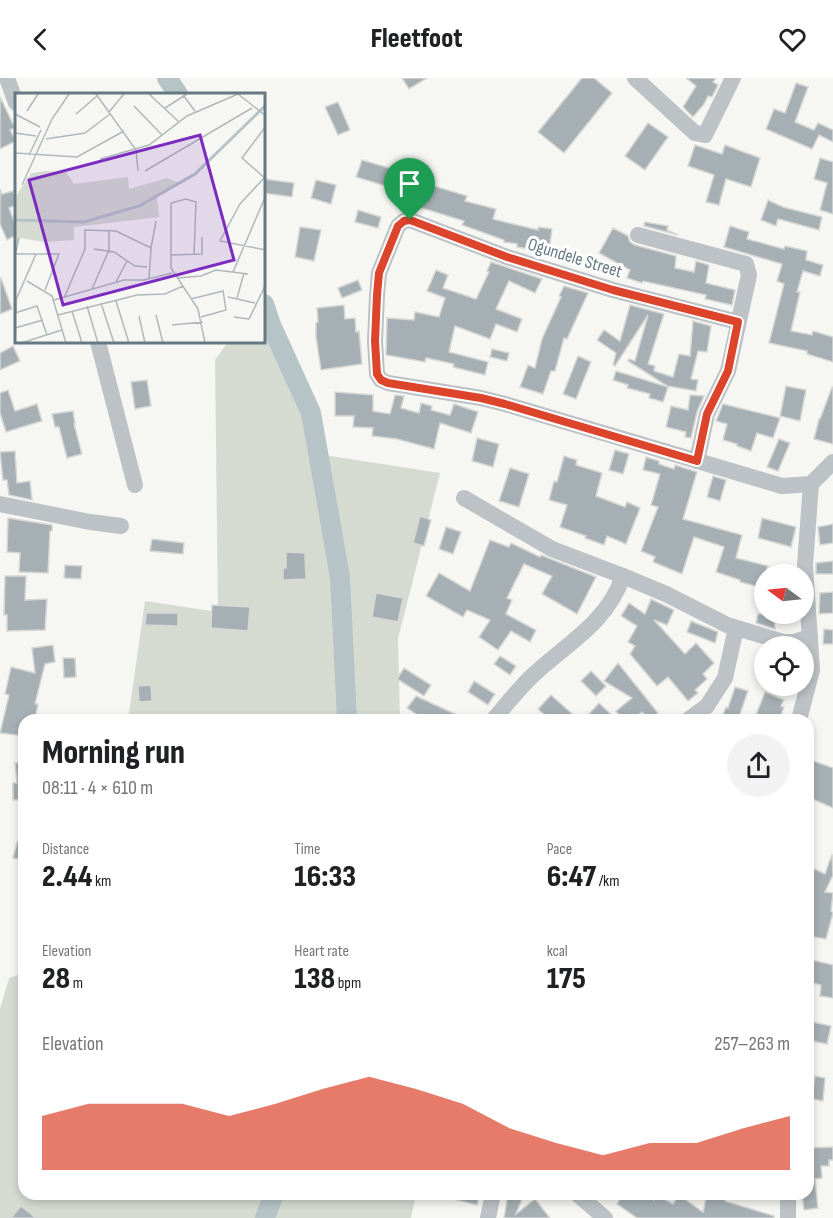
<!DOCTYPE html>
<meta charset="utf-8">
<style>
:root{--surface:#fff;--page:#f2f2f2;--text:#202124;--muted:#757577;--accent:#dd442c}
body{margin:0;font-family:"Sofia Sans Condensed",sans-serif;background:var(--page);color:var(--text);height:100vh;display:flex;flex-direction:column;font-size:22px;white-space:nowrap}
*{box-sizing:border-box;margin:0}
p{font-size:20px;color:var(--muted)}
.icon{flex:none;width:33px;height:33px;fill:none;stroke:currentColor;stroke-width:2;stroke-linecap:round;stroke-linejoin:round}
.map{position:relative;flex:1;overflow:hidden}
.details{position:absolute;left:18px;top:636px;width:796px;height:486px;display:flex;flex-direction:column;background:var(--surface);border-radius:18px;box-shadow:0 3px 9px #0003}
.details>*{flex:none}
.needle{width:39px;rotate:285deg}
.controls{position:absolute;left:754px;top:486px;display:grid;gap:12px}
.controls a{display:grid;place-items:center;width:60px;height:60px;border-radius:50%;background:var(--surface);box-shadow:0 3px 9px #0003;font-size:30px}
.pin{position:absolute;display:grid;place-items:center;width:51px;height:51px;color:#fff;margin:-62px -26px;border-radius:50% 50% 50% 0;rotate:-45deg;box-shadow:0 0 6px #0007}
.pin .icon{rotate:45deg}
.round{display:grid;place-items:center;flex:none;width:63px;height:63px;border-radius:32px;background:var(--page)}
.head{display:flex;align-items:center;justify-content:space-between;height:102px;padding:0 24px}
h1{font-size:33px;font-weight:800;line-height:45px}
.stats{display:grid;grid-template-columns:repeat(3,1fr);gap:9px;height:102px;padding:6px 24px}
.stats div{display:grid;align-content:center}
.stats b{font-size:30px;font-weight:800}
.stats small{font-size:16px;font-weight:400}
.stats p{font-size:16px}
.chart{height:168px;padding:12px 24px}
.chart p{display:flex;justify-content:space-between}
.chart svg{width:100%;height:108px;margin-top:6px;fill:var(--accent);opacity:.7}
header{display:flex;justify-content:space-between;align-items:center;height:78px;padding:0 24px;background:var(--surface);font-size:27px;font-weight:800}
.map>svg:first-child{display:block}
.green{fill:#d6dbd2}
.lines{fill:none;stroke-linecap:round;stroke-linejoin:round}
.river{stroke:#b6c4c7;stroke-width:20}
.building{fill:#a6b0b4;stroke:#d7d7d5;stroke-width:1.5}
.minor{stroke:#bcc2c5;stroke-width:16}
.route-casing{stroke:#fff;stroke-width:12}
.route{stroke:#dd442c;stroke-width:8}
.labels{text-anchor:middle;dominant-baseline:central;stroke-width:6;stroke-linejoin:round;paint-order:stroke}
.street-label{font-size:18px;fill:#667983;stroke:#fff}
.inset-river{fill:none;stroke:#b6c4c7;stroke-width:3}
.inset-road{fill:none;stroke:#afb9bc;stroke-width:1.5}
.view{fill:#7b2cbf;fill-opacity:0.15;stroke:#7b2cbf;stroke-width:3}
.inset-edge{fill:none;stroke:#667983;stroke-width:3}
</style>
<header><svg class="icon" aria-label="back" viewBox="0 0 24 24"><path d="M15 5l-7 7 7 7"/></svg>Fleetfoot<svg class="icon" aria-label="heart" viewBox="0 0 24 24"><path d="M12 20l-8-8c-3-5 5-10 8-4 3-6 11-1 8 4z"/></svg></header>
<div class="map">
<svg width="833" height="1140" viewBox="0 0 833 1140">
<rect width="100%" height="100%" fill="#f6f6f3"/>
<g class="green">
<polygon points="265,213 318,376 440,395 398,561 400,642 128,642 145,523 218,534 215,282 228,264 264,264"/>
<polygon points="24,895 24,1116 416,1116 411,1140 0,1140 0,931 9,900"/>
</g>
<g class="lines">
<g class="river">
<polyline points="167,0 178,16"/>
<polyline points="264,226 271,247 311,335 340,499 347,642"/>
<polyline points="265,1140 274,1116"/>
</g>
</g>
<g class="building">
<polygon points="402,0 427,0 409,11"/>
<polygon points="582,0 594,0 612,15 564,75 538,54"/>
<polygon points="686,0 716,0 713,4 718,7 712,19 708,18 704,26 693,39 683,29 696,8"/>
<polygon points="796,5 808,9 795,44 814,52 818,45 833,52 833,64 819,57 812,71 766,51 774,31 785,35"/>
<polygon points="0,19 15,50 10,52 16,63 0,71"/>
<polygon points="338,24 350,52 338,57 325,29"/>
<polygon points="648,45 668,59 645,92 625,78"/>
<polygon points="695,67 722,76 725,67 760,80 751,109 726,101 719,127 706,124 714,97 688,88"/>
<polygon points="820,80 833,84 833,136 820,132 827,105 814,101"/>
<polygon points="362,82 406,95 407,89 417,92 414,102 467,118 465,123 496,131 493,141 538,152 538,149 552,151 549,174 517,169 517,166 504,164 504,162 462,147 464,143 402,124 405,114 356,99"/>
<polygon points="264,101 294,105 292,119 264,115"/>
<polygon points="316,102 336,107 331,126 311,120"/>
<polygon points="0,111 2,116 13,113 16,123 16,127 9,130 16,148 16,157 7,162 0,146"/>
<polygon points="768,122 783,129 822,139 819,152 778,141 776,148 761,142"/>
<polygon points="358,132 381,139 378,150 355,144"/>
<polygon points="645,144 668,148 667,152 678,157 644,148"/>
<polygon points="730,148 749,154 747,161 784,171 785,168 807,173 806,182 823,187 820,198 803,193 797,214 800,214 791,253 812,257 813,253 833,259 833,284 807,276 807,273 769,265 784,206 777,203 782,186 724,169"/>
<polygon points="300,149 321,152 314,183 295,179"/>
<polygon points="613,150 628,158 630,164 635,167 676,178 675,190 694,194 696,183 709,187 706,205 735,212 732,227 705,221 706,217 643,203 642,205 627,200 630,192 599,175"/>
<polygon points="491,184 542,201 535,215 509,203 496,231 522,241 517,254 496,246 490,261 455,248 449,274 488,284 485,297 453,289 454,286 426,280 425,284 386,277 387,240 414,242 415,234 439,239 445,220 427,213 436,192 448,197 443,210 476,221 489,194 487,193"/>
<polygon points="1,200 12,231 0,236 0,201"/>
<polygon points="358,202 362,212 342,220 338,210"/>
<polygon points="564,208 588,215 567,261 564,260 555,293 551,293 543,316 520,309 528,287 535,290 542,261 561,219 559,218"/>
<polygon points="344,227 345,241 355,240 356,254 359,253 362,286 321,292 316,259 316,245 318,244 317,230"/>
<polygon points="630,227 664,236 648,286 655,288 654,293 673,299 679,276 690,278 693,243 711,248 707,274 698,273 691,301 698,302 696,313 667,308 628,283 629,281 635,283 648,237 615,288 613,287 616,275 597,262 604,252 620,263"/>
<polygon points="13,268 20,283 0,292 0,275"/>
<polygon points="492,271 509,275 507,283 490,279"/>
<polygon points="578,278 591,284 576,321 563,316"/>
<polygon points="616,293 668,309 663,324 649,320 650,316 627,310 628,307 613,302"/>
<polygon points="147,302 151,328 135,331 131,304"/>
<polygon points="786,308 806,312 800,343 780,338"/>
<polygon points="832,309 833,309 833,366 814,361 819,341 820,341"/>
<polygon points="8,312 15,333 37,326 42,343 6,354 0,335 0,315"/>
<polygon points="335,314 373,317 373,333 390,336 395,317 404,318 401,330 419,335 421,325 432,328 431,332 450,337 454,326 478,334 471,355 440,345 434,371 397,361 372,358 373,350 353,349 354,338 335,338"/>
<polygon points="690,317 704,318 697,334 691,360 685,359 686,354 666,349 671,328 688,332"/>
<polygon points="723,326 780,340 773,360 757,355 751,373 737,368 737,366 723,362 727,346 716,343"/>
<polygon points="73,333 75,346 74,346 82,376 67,380 59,349 55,349 52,336"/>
<polygon points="477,360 499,366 493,389 472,383"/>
<polygon points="779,361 790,365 778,393 767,389"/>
<polygon points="615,372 629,376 623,396 609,392"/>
<polygon points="15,373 17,405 30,403 32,422 9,417 7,402 3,402 0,374"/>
<polygon points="564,378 577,382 576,387 602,395 596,418 625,429 627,424 640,430 626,466 607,458 604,467 585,460 586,458 560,449 567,427 549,422 554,403 557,404"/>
<polygon points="646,379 659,383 659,386 674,391 675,387 697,394 683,441 742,457 736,480 768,488 765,496 765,508 763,507 763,510 740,504 740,502 716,494 724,469 694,459 682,496 653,484 655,479 641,473 658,429 651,427 660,396 643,392"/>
<polygon points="510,390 529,396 519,429 499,423"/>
<polygon points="713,398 726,402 720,423 707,419"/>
<polygon points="420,438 431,442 424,468 413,465"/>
<polygon points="8,440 52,447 52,453 50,453 48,495 19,494 20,475 7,474"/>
<polygon points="762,440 796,449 791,469 758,460"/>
<polygon points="833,446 833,465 820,467 818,449"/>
<polygon points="446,449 461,454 453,476 439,471"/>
<polygon points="152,461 184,465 183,476 150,473"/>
<polygon points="490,462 509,469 511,465 540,479 541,477 596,499 577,536 542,516 552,498 524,486 507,520 512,522 506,536 536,552 530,564 511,553 498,572 479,559 490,542 467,532 463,539 426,518 439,495 470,513"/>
<polygon points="286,474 305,475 306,501 283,502 283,490 286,490"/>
<polygon points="833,483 833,496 816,496 816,485"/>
<polygon points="65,487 82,488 81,501 64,500"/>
<polygon points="5,498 26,498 25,522 47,521 45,552 7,553 7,537 4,537"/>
<polygon points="833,514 833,535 819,536 820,515"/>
<polygon points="376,515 403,520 398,544 372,539"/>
<polygon points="651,521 674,532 667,547 654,542 685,576 696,565 714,585 703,596 707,601 695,612 698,615 688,623 668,599 657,608 630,576 635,568 628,564 637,548 621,538 629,525 645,536"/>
<polygon points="212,527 250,529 248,553 211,550"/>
<polygon points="146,535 178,535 178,548 145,547"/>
<polygon points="758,536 774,536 775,551 756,545"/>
<polygon points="691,543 718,554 715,565 687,554"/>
<polygon points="824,551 833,552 833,566 823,566"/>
<polygon points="53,567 55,584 45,586 35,626 38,626 35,642 24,642 24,658 0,655 9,617 5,616 11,589 35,595 32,570"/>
<polygon points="500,578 516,588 510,597 494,586"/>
<polygon points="63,580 75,580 76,599 64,600"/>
<polygon points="618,585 658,635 649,642 642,634 632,642 623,642 616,633 632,620 604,603"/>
<polygon points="404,590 431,607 424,618 397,601"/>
<polygon points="591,593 606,608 596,618 581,603"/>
<polygon points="474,603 495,616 488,627 468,614"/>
<polygon points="151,607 152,623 139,624 138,608"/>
<polygon points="735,609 748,613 738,642 721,642 726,629 728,630"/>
<polygon points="765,614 784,622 781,628 784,629 779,642 754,642"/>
<polygon points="551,617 579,642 550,642 538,631"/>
<polygon points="416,618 468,642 425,642 407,630"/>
<polygon points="599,625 617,642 595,642 589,636"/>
<polygon points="808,681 833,690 833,730 808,719"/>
<polygon points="24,684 24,722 13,722 13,705 17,705 15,685"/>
<polygon points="17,764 24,765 24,782 13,780"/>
<polygon points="832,776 833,797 825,814 833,815 831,833 833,835 826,861 808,858 808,788 825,796"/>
<polygon points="808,881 833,887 833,920 820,918 821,907 808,904"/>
<polygon points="808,943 831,948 827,966 808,962"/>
<polygon points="815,998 825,1000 823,1023 812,1021"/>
<polygon points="833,1069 833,1082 829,1082 829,1088 821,1088 822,1100 815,1101 818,1130 804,1132 802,1116 808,1116 808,1070"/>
<polygon points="446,1116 480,1116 477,1127 445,1119"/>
<polygon points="508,1116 524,1116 516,1136 535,1121 550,1140 504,1140"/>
<polygon points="623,1116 644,1116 654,1122 657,1117 673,1126 679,1117 703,1134 707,1116 727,1116 725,1123 774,1138 774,1140 637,1140 617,1126"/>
<polygon points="21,1128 36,1140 11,1140"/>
</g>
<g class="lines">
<g class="minor">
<polyline points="7,0 16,25"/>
<polyline points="635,0 695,55 705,57 733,0"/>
<polyline points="638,157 746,186 749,197 728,293 707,336 697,383"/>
<polyline points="738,244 613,212 507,179 410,142 404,143 398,148 379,195 377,217 375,263 377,296 381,302 388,305 481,320 505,326 782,408 811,406"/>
<polyline points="98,264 135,407"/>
<polyline points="464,420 552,471 623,498"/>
<polyline points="0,426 90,444 121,448"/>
<path d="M493,642C505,628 517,613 530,600C564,567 607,546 623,498L666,516L727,547L783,564H794L810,559"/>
<polyline points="688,642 707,628 725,600 736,550"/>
<polyline points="799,642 812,592 805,487 811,406 833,384"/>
<polyline points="577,1116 605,1140"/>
<polyline points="488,1140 493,1116"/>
<polyline points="788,1140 788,1116"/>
</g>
</g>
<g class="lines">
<defs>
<polygon id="route" points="410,142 507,179 613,212 738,244 728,293 707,336 697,383 505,326 481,320 388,305 381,302 377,296 375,263 377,217 379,195 398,148 404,143"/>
</defs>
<use href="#route" class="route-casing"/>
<use href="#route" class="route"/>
</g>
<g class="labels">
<g class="street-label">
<text transform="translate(575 180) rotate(17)">Ogundele Street</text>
</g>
</g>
<g transform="translate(15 15)">
<rect width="250" height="250" fill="#f6f6f3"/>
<path d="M31,78L51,79L59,91L113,84L114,96L152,85L164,90L142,104L144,124L59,134V147L29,149L5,145L0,154V105L16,80Z" fill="#d6dbd2"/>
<path class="inset-river" d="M0,127L69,129L124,113L180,81L251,12"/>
<path class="inset-road" d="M81,1L121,57L123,78M134,1L164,29M223,1L251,23M168,2L180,18M119,13L147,42M150,15L172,1M12,18L23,1M94,19L109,1M0,21L25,34M61,21L82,3M251,33L227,65L251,86M0,40L21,43M31,46L70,40L95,21M0,60L62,64L109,38M14,62L26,37M85,66L134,52L172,23L223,1M130,78L237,15M249,85L225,111L205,148L251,157M7,92L37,26L54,1M136,155L141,128M79,156L99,159L120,173L132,174M1,161H44L30,197M156,162L187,161V144M179,162L181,109L171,106L156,110V175L183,216L190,250M0,163L4,145M218,179L251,102M163,185L186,183L201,177L233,181M12,188L37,203L51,250M101,189L112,168M77,196L94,157V137M213,204L240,210M49,205L70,156V137L101,138L136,155L134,186M222,205L229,180M176,206L208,198L211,217L186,224M39,207L109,187H129L157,180M101,208L114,250M86,210L99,250M72,213L83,250M57,218L67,250M1,219V207L21,161M0,220L22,213L32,242M43,222L122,202L150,201L168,193M141,222L148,250M124,223L130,250M219,224L234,226L251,191M157,232L188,229M0,235L28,227M6,250L47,237"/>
<path class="view" d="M185,42L219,167L48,212L14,87Z"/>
<rect width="250" height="250" class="inset-edge"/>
</g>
</svg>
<div class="controls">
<a><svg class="needle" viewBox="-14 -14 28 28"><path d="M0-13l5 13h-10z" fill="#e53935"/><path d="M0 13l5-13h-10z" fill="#757577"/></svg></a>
<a><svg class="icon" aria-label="locate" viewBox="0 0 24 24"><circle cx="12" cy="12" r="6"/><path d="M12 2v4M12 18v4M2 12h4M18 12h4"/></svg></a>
</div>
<div class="pin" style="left:410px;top:142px;background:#1e9e55"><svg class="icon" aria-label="arrive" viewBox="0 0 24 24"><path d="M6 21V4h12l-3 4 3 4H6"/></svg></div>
<section class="details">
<div class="head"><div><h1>Morning run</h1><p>08:11 · 4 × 610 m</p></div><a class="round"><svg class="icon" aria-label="share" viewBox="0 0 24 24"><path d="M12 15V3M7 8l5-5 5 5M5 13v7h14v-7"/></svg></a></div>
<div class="stats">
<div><p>Distance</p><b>2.44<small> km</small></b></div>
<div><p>Time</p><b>16:33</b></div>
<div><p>Pace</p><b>6:47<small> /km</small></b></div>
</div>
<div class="stats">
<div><p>Elevation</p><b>28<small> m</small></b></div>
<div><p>Heart rate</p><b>138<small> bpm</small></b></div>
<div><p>kcal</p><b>175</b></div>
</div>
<div class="chart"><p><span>Elevation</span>257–263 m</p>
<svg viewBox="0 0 160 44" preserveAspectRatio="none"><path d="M0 44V22L10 17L20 17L30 17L40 22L50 17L60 11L70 6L80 11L90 17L100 27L110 33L120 38L130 33L140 33L150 27L160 22V44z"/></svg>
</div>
</section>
</div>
